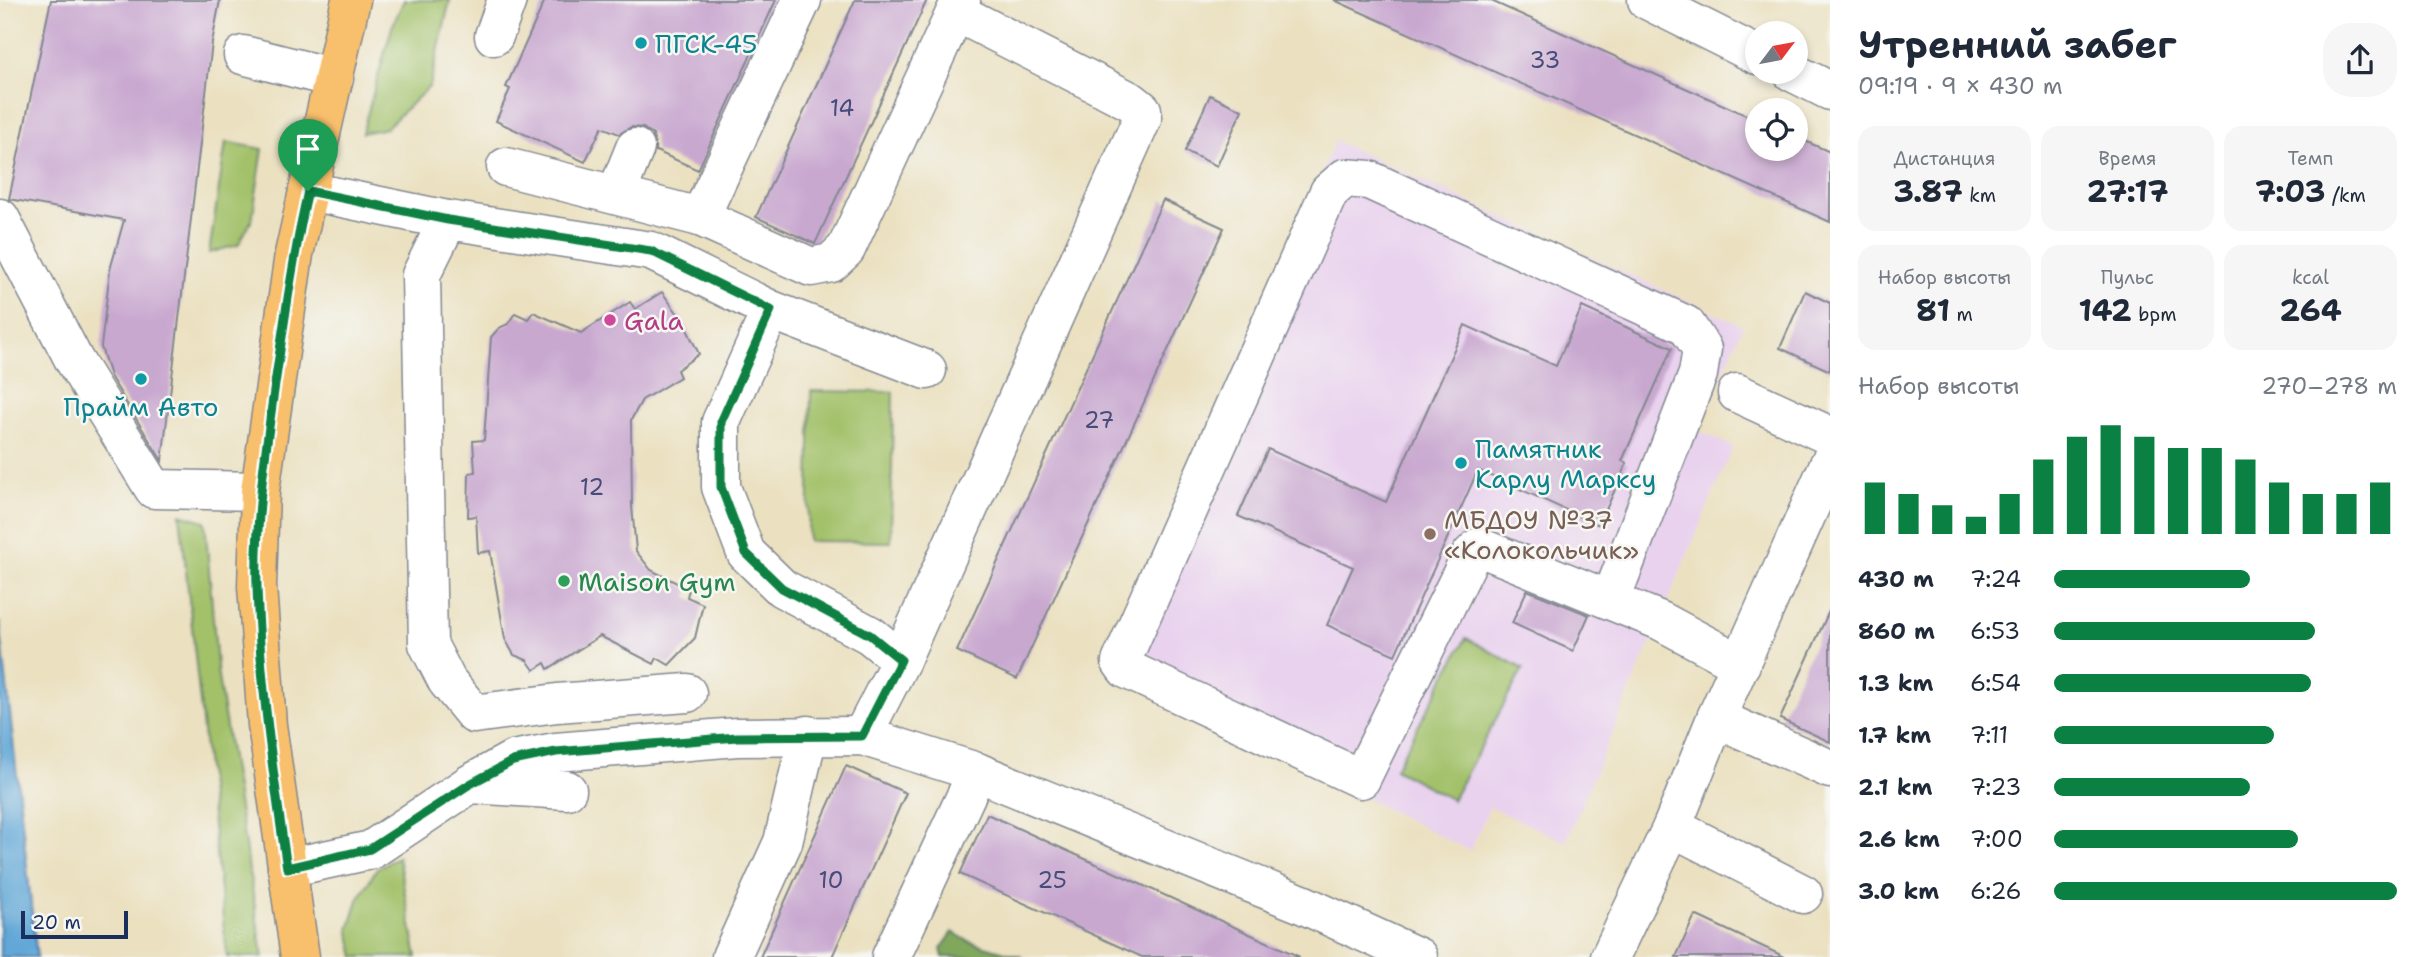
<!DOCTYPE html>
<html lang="ru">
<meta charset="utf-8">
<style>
:root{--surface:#fff;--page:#f6f6f7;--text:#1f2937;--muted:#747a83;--accent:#0b8043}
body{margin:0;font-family:"Shantell Sans",sans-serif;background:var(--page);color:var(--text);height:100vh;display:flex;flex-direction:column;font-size:26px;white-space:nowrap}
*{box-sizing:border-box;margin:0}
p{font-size:23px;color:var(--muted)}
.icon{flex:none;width:38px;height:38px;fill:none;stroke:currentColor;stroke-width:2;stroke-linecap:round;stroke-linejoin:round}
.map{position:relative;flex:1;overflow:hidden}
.details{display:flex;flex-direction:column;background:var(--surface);width:595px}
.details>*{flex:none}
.needle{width:46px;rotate:58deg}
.fabs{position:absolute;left:1745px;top:21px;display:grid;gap:14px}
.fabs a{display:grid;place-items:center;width:63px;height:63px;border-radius:50%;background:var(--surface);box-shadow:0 4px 10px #0003;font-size:35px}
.scale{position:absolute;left:21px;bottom:18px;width:107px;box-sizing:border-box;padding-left:7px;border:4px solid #1b2f5e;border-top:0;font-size:19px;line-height:24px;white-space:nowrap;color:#1b2f5e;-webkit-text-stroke:5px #f6f6f2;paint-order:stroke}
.pin{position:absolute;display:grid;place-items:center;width:60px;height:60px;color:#fff;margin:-72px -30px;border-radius:50% 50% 50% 0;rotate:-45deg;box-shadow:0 0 7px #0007}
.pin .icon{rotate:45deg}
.round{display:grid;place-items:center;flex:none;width:74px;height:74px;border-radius:28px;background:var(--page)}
.overview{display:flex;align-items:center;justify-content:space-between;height:119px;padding:0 28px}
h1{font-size:38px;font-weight:700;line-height:52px}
.figures{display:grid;grid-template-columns:repeat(3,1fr);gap:10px;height:119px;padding:7px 28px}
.figures div{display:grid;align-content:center;border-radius:18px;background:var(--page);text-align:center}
.figures b{font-size:30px;font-weight:700}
.figures small{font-size:19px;font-weight:400}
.figures p{font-size:19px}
.chart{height:196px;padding:14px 28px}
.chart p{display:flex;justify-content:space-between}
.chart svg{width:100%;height:126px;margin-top:7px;stroke:var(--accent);stroke-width:6}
ul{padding:0 28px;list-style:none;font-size:23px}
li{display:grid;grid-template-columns:112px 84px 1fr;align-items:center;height:52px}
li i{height:18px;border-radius:9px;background:var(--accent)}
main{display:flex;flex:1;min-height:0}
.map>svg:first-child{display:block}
.built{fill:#e9d2ee}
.green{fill:#a2c169;stroke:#5e7864;stroke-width:2}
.forest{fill:#81a75d;stroke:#4e6b5e;stroke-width:2}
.water{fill:#62a7d7;stroke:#3e6b9a;stroke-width:2}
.building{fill:#c9a8d0}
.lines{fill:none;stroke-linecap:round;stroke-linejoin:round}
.minor-casing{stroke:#838890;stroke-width:41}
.major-casing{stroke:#838890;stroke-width:41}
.minor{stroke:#fff;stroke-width:38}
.major{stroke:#f8bf6c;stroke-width:38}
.route-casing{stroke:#fff;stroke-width:14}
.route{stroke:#0b8043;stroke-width:9}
.culture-dot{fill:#0f9aa8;stroke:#f6f6f2;stroke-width:2.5}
.hotel-dot{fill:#d1479c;stroke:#f6f6f2;stroke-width:2.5}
.education-dot{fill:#8d6e63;stroke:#f6f6f2;stroke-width:2.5}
.leisure-dot{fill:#2e9e5b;stroke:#f6f6f2;stroke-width:2.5}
.labels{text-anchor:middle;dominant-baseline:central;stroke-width:5;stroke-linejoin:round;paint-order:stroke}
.number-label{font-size:23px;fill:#464d7a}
.culture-label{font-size:26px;fill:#0d838f;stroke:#f6f6f2;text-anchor:start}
.hotel-label{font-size:26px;fill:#b23c85;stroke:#f6f6f2;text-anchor:start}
.education-label{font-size:26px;fill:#785e54;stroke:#f6f6f2;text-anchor:start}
.leisure-label{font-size:26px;fill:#27864d;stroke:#f6f6f2;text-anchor:start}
</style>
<main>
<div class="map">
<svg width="1830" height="957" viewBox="0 0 1830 957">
<rect width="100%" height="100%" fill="#f6f6f2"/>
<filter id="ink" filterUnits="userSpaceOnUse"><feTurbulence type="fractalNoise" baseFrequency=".0143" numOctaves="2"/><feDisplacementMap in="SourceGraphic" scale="14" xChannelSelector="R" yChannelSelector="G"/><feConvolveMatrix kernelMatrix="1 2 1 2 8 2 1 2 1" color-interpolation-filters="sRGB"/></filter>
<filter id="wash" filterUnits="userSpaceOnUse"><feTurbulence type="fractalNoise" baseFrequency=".00686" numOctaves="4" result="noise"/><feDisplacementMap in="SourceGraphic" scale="28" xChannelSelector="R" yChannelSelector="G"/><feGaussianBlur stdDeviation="1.57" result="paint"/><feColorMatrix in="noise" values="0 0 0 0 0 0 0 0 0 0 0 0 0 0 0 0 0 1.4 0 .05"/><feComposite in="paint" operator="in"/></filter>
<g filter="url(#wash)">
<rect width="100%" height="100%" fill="#ebe1c1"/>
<polygon class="built" points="1335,141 1743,326 1698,430 1733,447 1566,842 1490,807 1470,851 1106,667"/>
<g class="green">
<polygon points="404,0 450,0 430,86 386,128 362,133 392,27"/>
<polygon points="226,142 263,149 252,220 238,245 209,253"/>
<polygon points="811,391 893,392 891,542 808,541"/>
<polygon points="180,514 205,521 218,677 263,957 227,957"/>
<polygon points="1466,638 1523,669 1452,800 1395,769"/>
<polygon points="398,857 417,957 355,957 349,930 358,900 377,868"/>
</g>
<polygon class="forest" points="953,932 968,941 1022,957 943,957 941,949"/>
<polygon class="water" points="0,621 1,631 37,957 0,957"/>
<g id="blocks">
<g class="building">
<polygon points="51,0 220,0 212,43 162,461 110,376 101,347 110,270 124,220 9,199"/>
<polygon points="545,0 776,0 698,170 656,151 653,135 643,128 631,127 619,134 602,127 585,162 496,121 510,89 506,87"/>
<polygon points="855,0 927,0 815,244 756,217"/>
<polygon points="1334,0 1489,0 1757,120 1757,149 1796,149 1796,137 1830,152 1830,222"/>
<polygon points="1210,95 1242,110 1217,166 1185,151"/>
<polygon points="1163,200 1224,228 1017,679 957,651"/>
<polygon points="1805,291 1830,303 1830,371 1780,348"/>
<polygon points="662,292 683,321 699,354 677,370 680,377 642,400 631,420 632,506 636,551 651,570 689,589 687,597 703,604 695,638 669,665 657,658 654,664 600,636 548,669 545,663 534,670 527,660 514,655 505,639 490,551 478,553 476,516 468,517 469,473 475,472 473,441 484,440 491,337 499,328 508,324 515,313 528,319 533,312 581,333 630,302 635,309"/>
<polygon points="1582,307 1672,348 1622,461 1627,463 1599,525 1478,470 1395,655 1327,625 1353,567 1238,516 1268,449 1386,502 1465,325 1556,366"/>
<polygon points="1527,590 1589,615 1573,651 1512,623"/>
<polygon points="1830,609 1830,742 1780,719"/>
<polygon points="846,766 906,793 832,957 760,957"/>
<polygon points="987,814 1037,837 1300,957 1142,957 960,874"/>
<polygon points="1695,915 1785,957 1676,957"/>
</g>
</g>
</g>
<g filter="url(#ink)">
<use href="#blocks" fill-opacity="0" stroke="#838890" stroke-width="2"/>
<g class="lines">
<defs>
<g id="minor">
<polyline points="802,0 700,217 811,267 831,263 846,249 961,0"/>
<polyline points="1647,0 1757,55"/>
<polyline points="494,36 507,0"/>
<polyline points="243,55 334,78"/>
<polyline points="1792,72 1830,91"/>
<polyline points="506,167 700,217"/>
<polyline points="308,191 448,220 651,251 771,310 927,370"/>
<polyline points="616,195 635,148"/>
<polyline points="0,218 74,360 154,489 260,491"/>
<polyline points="448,220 421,275 428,644 447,681 474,714 557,703 687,693"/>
<polyline points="771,310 721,422 721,487 746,553 782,588 870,635 901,660"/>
<polyline points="1737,393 1830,436"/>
<polyline points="1611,599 1698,374 1702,349 1686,325 1369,180 1345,178 1329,192 1121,662 1126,669 1361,779 1471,555 1479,547 1661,621 1741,664"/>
<polyline points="1716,718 1830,769"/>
<polyline points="862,736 901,660 1142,119 1142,110 1132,102 956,12"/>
<polyline points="470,784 567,790"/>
<polyline points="1672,827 1803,894"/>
<polyline points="287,868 371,850 470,784 513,760 556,752 737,737 862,736 977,772"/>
<polyline points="731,957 783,842 808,735"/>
<polyline points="891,957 977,772 1302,904 1418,957"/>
<polyline points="1610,957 1672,827 1716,718 1830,462"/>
</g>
<polyline id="major" points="300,957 267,725 257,586 260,491 294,254 351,0"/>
</defs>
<use href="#minor" class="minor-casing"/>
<use href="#major" class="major-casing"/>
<use href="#minor" class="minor"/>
<use href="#major" class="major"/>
</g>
</g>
<g class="lines" filter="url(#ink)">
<defs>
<path id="route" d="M308,191L448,220L651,251L771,310L721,422V487L746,553L782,588L870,635L901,660L862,736L737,737L556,752L513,761L470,784L370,849L287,868C273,774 260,681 257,587C255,521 265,456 274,391C284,324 293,257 308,191Z"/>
</defs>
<use href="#route" class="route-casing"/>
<use href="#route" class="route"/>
</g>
<g class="culture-dot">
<circle cx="641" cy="43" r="7"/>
<circle cx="141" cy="379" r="7"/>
<circle cx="1461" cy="463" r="7"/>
</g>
<circle class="hotel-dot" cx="610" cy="320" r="7"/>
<circle class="education-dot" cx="1430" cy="534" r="7"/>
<circle class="leisure-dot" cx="564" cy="581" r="7"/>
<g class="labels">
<g class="number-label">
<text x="1545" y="60">33</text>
<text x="842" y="108">14</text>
<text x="1099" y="420">27</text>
<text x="592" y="487">12</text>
<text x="831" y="880">10</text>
<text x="1052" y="880">25</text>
</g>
<g class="culture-label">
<text x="655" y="43">ПГСК-45</text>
<text x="141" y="406" text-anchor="middle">Прайм Авто</text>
<text x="1475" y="448">Памятник<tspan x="1475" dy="30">Карлу Марксу</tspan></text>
</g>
<g class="hotel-label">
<text x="624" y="320">Gala</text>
</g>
<g class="education-label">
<text x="1444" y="519">МБДОУ №37<tspan x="1444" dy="30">«Колокольчик»</tspan></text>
</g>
<g class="leisure-label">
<text x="578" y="581">Maison Gym</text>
</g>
</g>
</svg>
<div class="fabs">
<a><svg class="needle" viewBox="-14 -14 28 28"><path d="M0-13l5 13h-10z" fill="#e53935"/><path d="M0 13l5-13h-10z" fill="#747a83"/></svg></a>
<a><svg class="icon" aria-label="locate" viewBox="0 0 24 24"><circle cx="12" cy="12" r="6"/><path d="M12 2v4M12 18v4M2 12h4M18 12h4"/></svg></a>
</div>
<div class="scale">20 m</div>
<div class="pin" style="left:308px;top:191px;background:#1e9e55"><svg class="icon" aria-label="arrive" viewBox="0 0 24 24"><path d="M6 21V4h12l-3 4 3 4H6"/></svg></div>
</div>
<section class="details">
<div class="overview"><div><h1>Утренний забег</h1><p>09:19 · 9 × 430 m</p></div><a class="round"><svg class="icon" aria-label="share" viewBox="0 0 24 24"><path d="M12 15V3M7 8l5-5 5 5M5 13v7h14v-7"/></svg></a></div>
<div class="figures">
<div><p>Дистанция</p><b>3.87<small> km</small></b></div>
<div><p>Время</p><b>27:17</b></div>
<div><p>Темп</p><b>7:03<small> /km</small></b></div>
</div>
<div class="figures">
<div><p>Набор высоты</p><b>81<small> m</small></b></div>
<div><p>Пульс</p><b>142<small> bpm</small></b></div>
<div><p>kcal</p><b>264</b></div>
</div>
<div class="chart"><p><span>Набор высоты</span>270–278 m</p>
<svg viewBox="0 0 160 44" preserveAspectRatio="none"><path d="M5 44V26M15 44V30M25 44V34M35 44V38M45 44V30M55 44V18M65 44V10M75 44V6M85 44V10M95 44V14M105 44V14M115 44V18M125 44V26M135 44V30M145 44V30M155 44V26"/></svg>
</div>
<ul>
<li><b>430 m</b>7:24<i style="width:57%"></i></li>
<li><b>860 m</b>6:53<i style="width:76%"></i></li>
<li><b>1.3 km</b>6:54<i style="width:75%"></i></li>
<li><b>1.7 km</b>7:11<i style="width:64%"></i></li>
<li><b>2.1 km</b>7:23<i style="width:57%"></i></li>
<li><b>2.6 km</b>7:00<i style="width:71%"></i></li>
<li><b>3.0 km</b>6:26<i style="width:100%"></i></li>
</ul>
</section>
</main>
